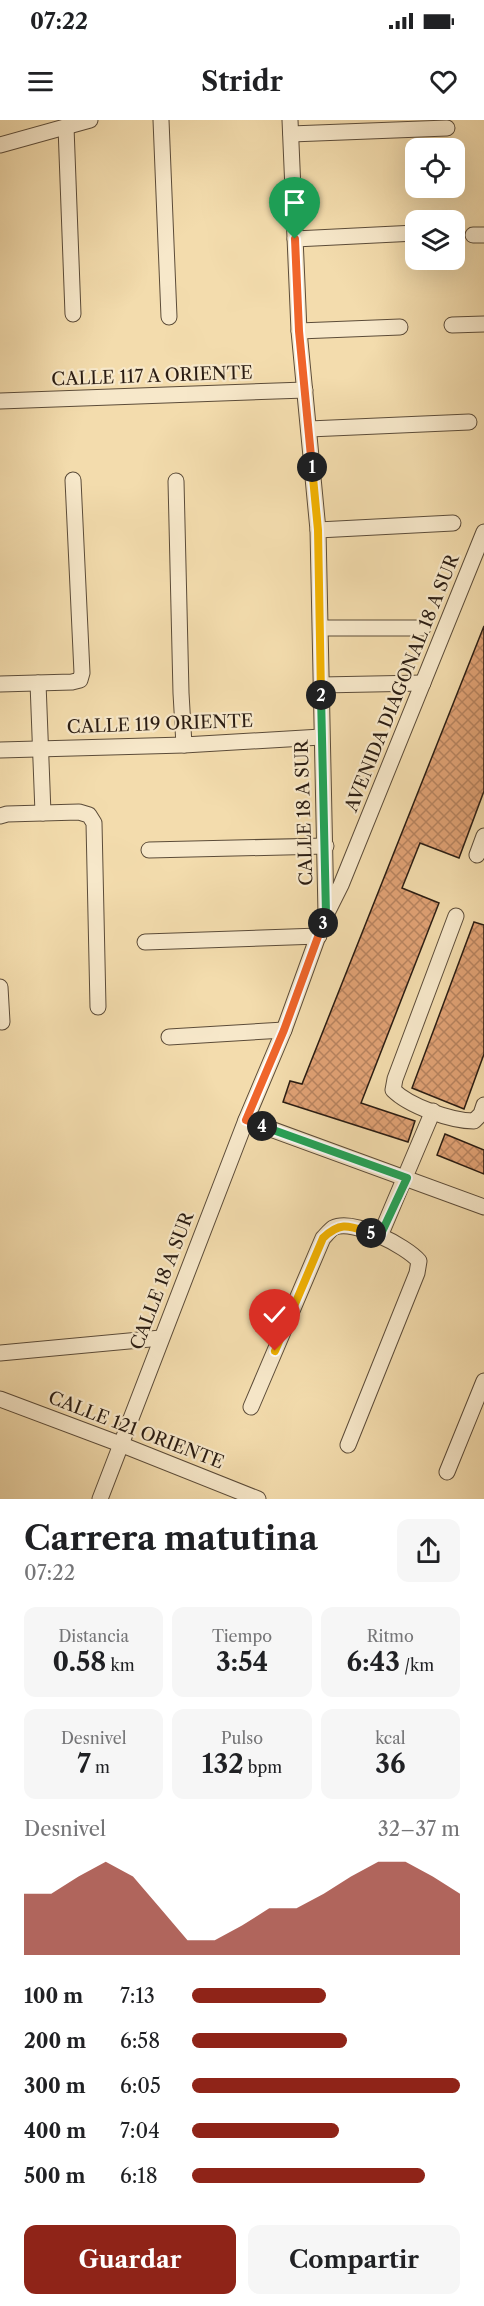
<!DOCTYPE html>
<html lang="es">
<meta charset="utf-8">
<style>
:root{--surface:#fff;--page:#f6f6f6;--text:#202124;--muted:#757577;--accent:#8f2418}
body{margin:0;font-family:"Libre Caslon Text",serif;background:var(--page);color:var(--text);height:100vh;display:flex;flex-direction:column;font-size:22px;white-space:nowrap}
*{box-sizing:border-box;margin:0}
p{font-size:20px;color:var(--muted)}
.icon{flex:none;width:33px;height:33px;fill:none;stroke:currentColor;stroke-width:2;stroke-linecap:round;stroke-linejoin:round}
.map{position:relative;height:1379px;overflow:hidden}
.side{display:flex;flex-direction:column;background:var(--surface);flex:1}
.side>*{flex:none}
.buttons{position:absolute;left:405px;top:18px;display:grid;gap:12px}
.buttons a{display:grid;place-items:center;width:60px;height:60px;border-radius:12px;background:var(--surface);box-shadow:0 6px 24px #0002;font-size:30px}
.pin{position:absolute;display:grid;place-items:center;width:51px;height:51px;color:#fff;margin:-62px -26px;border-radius:50% 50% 50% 0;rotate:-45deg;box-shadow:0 0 6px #0007}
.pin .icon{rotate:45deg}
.km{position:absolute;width:30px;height:30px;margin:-15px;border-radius:50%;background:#222;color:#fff;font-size:16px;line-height:30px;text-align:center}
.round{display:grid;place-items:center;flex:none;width:63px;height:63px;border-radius:12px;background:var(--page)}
.head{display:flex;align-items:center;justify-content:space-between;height:102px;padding:0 24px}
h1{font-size:33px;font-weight:800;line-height:45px}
.stats{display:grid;grid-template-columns:repeat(3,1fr);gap:9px;height:102px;padding:6px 24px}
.stats div{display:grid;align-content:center;border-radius:12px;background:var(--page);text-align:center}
.stats b{font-size:26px;font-weight:800}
.stats small{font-size:16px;font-weight:400}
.stats p{font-size:16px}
.chart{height:168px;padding:12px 24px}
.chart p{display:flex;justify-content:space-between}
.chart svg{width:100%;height:108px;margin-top:6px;fill:var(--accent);opacity:.7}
.primary-button{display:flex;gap:12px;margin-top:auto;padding:12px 24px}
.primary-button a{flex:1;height:69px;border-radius:12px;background:var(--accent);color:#fff;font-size:24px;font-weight:800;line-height:69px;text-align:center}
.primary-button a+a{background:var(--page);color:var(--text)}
ul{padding:0 24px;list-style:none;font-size:20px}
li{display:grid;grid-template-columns:96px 72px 1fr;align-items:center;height:45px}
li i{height:15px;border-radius:8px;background:var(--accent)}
.status{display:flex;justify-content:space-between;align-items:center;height:42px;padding:0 30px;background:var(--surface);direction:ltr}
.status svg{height:16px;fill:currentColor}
header{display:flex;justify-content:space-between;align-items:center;height:78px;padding:0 24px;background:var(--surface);font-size:27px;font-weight:800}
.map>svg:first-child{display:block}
.building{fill:url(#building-cross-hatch);stroke:#2a1c12;stroke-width:1.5}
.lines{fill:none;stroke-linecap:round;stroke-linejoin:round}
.minor-casing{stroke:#5c4c39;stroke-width:17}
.minor{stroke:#f7e8ca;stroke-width:15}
.split-1-casing{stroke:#fff;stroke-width:12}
.split-2-casing{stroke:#fff;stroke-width:12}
.split-3-casing{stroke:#fff;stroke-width:12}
.split-4-casing{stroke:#fff;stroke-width:12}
.split-5-casing{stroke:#fff;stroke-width:12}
.split-6-casing{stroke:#fff;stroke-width:12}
.split-1{stroke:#f0652b;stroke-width:8}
.split-2{stroke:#f5b400;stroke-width:8}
.split-3{stroke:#22a559;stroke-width:8}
.split-4{stroke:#f0652b;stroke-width:8}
.split-5{stroke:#22a559;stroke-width:8}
.split-6{stroke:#f5b400;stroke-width:8}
.labels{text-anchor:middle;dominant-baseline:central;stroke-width:4.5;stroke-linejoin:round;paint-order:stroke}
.street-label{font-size:18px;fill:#2a1c12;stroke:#f7e8ca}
</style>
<div class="status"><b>07:22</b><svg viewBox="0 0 49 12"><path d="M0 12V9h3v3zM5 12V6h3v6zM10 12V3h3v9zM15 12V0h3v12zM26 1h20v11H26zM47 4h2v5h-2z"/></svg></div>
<header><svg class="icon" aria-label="menu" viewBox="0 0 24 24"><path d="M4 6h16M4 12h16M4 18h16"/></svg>Stridr<svg class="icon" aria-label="heart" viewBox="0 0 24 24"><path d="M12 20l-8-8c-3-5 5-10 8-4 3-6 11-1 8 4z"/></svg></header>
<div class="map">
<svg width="484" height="1379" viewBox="0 0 484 1379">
<defs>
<pattern id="building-cross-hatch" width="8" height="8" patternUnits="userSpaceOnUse" patternTransform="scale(1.5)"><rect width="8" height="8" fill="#e1a275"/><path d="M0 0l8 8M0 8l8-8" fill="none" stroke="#b7835f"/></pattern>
</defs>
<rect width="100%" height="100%" fill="#f3dcad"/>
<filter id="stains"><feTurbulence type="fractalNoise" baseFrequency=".00333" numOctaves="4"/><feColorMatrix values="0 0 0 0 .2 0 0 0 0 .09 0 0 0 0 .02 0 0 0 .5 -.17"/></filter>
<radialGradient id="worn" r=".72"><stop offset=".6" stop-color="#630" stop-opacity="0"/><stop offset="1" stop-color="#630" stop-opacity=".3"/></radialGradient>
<g class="building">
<polygon points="484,506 484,671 459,738 420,723 402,768 439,783 361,983 415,1001 408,1022 283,982 290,961 302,964"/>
<polygon points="474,802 484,805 484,934 464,989 412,968"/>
<polygon points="445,1014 484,1030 484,1054 437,1035"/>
</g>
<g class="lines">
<defs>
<g id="minor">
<polyline points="161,0 169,197"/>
<polyline points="66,7 73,194"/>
<polyline points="291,14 447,8"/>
<polyline points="0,25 90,0"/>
<polyline points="473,115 484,115"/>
<polyline points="295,119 416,113"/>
<polyline points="452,205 484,204"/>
<polyline points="299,211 400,207"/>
<polyline points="0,281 305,270"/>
<polyline points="309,309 469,302"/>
<polyline points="176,361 181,573 184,625"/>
<polyline points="318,410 453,403"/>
<polyline points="321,508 423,508"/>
<polyline points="38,563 43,693"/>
<polyline points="0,564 72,562 80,560 82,553 73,360"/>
<polyline points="321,565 423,563"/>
<polyline points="0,630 184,625 321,617"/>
<polyline points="0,696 7,694 79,692 89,695 94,703 98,887"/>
<polyline points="149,730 326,726"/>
<polyline points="477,735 484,716"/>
<polyline points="328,791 341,765 484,412"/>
<path d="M456,796L395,959L393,970C409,986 451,1001 474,1001L481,994L484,985"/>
<polyline points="145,822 319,816"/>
<polyline points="0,867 2,902"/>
<polyline points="169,917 284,910"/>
<polyline points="246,1000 484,1087"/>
<polyline points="380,1116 433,991"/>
<polyline points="0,1233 161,1218"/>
<polyline points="0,1279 120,1324 258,1379"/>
<path d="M251,1287L323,1118C326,1115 330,1110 333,1108C353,1098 406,1126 419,1141L417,1153L348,1325"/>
<polyline points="447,1352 484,1261"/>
<polyline points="100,1379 246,1000 284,910 326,794 318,410 299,211 290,0"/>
</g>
</defs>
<use href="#minor" class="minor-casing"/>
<use href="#minor" class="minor"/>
</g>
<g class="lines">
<defs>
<polyline id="split-1" points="295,119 299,211 312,347"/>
<polyline id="split-2" points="312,347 318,410 321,575"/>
<polyline id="split-3" points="321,575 326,794 323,803"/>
<polyline id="split-4" points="262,1006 246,1000 284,910 323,803"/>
<polyline id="split-5" points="262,1006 407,1058 380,1116 371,1113"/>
<path id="split-6" d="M275,1231L323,1118C341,1101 349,1106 371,1113"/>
</defs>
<use href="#split-1" class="split-1-casing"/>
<use href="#split-2" class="split-2-casing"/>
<use href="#split-3" class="split-3-casing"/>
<use href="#split-4" class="split-4-casing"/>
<use href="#split-5" class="split-5-casing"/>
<use href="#split-6" class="split-6-casing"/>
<use href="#split-1" class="split-1"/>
<use href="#split-2" class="split-2"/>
<use href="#split-3" class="split-3"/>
<use href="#split-4" class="split-4"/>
<use href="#split-5" class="split-5"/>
<use href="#split-6" class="split-6"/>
</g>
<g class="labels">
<g class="street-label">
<text transform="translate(152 256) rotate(-2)">CALLE 117 A ORIENTE</text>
<text transform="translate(402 563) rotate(-68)">AVENIDA DIAGONAL 18 A SUR</text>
<text transform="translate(160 604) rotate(-2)">CALLE 119 ORIENTE</text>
<text transform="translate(304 693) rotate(-92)">CALLE 18 A SUR</text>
<text transform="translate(162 1161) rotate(-69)">CALLE 18 A SUR</text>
<text transform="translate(136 1310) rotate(21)">CALLE 121 ORIENTE</text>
</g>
</g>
<rect width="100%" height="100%" filter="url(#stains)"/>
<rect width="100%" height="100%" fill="url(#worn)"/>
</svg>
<div class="buttons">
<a><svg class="icon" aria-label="locate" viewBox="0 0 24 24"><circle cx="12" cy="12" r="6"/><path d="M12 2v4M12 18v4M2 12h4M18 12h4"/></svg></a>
<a><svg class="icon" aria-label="layers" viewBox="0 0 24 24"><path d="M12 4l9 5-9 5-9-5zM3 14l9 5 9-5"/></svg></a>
</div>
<div class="pin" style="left:295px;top:119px;background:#1e9e55"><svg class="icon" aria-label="arrive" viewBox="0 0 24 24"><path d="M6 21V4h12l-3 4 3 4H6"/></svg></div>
<div class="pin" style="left:275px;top:1231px;background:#d93025"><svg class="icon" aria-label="check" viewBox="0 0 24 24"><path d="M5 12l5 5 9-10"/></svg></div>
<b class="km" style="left:312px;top:347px">1</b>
<b class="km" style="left:321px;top:575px">2</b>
<b class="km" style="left:323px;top:803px">3</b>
<b class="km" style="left:262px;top:1006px">4</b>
<b class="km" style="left:371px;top:1113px">5</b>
</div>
<section class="side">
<div class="head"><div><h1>Carrera matutina</h1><p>07:22</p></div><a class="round"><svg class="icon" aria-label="share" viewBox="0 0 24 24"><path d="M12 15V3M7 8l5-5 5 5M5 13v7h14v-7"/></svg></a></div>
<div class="stats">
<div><p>Distancia</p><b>0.58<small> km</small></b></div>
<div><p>Tiempo</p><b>3:54</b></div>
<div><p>Ritmo</p><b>6:43<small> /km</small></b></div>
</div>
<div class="stats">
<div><p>Desnivel</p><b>7<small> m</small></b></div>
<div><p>Pulso</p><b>132<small> bpm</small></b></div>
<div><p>kcal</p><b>36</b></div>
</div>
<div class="chart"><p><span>Desnivel</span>32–37 m</p>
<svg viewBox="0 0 160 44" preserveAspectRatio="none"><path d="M0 44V19L10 19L20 12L30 6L40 12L50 25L60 38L70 38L80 32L90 25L100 25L110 19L120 12L130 6L140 6L150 12L160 19V44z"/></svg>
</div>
<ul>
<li><b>100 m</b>7:13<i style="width:50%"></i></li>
<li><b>200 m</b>6:58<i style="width:58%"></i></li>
<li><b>300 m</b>6:05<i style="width:100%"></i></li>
<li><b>400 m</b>7:04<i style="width:55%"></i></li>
<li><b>500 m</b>6:18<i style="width:87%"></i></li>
</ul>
<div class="primary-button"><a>Guardar</a><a>Compartir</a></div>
</section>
